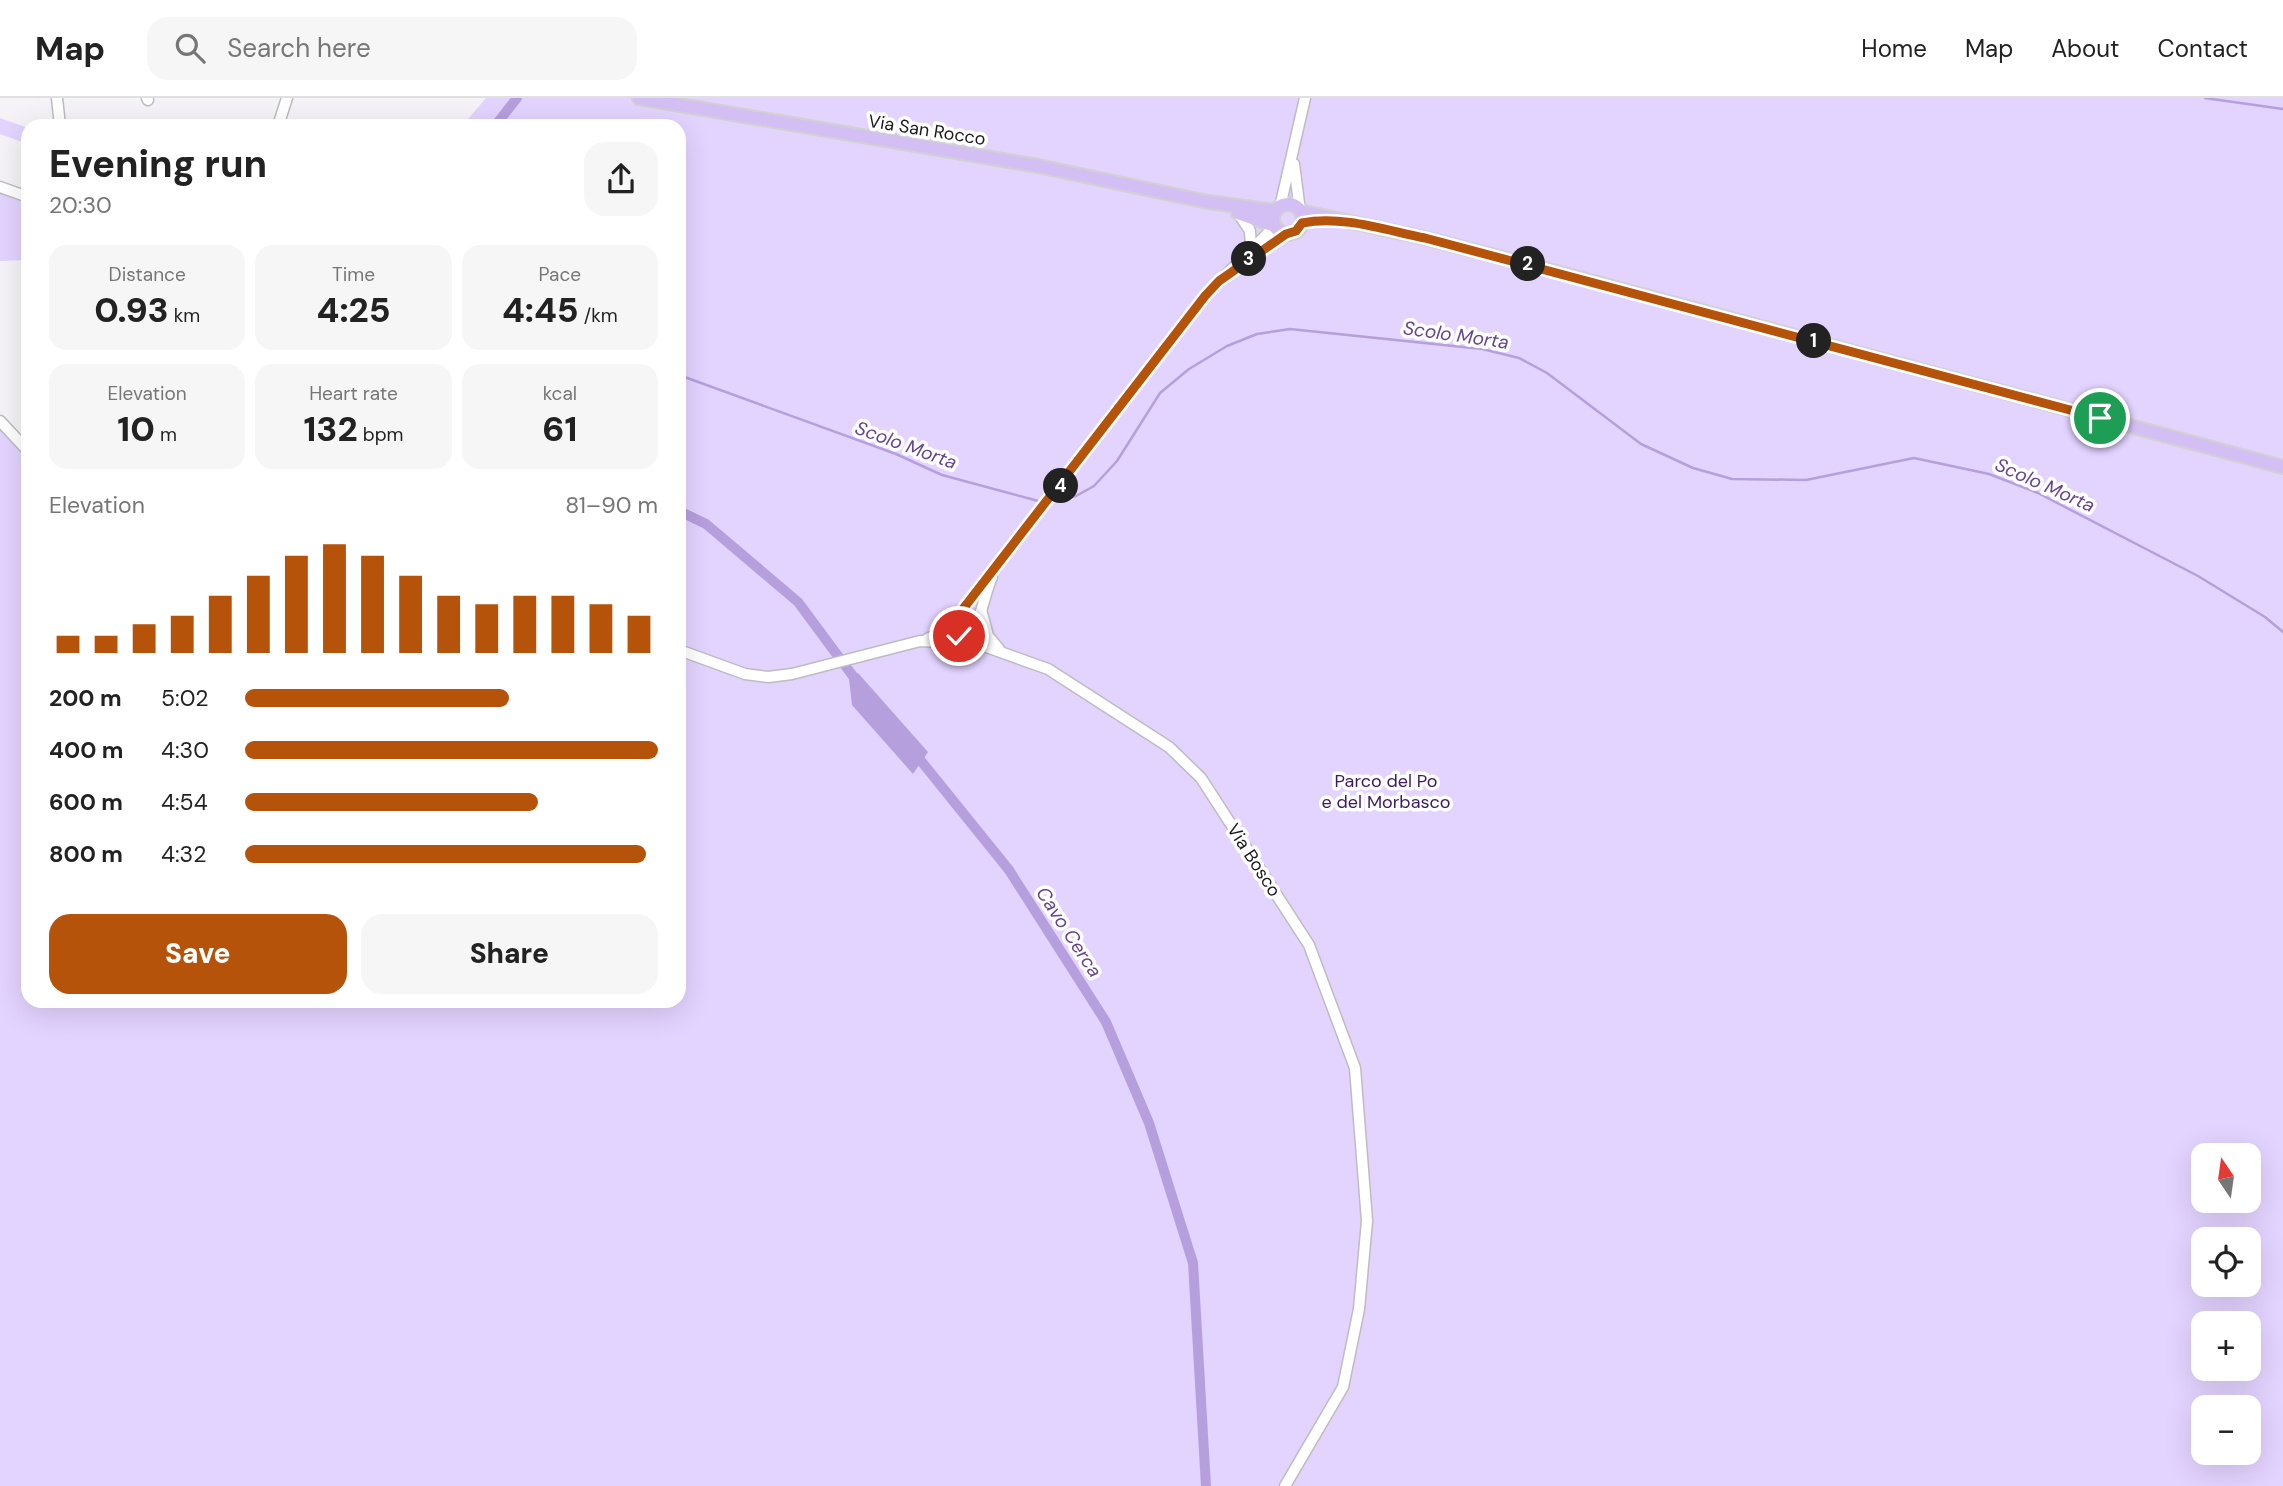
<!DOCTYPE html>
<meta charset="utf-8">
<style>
:root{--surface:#fff;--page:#f6f6f6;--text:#222;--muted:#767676;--line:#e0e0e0;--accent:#b45309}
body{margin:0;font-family:"DM Sans",sans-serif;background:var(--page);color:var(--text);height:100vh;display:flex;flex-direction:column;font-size:26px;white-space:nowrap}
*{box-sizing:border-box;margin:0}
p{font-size:23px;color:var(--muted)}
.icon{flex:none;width:38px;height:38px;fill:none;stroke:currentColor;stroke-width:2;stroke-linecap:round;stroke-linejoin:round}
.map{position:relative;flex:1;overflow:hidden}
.drawer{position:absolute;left:21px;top:21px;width:665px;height:889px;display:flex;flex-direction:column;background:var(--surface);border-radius:21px;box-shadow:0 7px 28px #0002}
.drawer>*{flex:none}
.needle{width:46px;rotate:347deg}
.buttons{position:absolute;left:2191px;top:1045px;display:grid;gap:14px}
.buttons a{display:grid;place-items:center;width:70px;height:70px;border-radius:14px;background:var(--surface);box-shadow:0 7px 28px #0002;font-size:35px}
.pin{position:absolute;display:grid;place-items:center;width:60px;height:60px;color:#fff;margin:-30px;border:4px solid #fff;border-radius:50%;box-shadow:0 2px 7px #0007}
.km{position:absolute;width:35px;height:35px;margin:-18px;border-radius:50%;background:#222;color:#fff;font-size:19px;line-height:35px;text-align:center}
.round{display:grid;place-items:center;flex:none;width:74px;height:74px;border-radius:21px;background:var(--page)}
.overview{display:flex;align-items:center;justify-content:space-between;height:119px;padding:0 28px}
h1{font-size:38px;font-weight:800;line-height:52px}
.metrics{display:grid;grid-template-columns:repeat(3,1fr);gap:10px;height:119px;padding:7px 28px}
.metrics div{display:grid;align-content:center;border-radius:18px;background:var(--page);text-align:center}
.metrics b{font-size:35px;font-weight:800}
.metrics small{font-size:19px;font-weight:400}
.metrics p{font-size:19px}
.chart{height:196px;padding:14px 28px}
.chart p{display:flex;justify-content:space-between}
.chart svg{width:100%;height:126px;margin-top:7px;stroke:var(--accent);stroke-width:6}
.cta{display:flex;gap:14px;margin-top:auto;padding:14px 28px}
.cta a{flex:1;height:80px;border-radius:21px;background:var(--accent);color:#fff;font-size:28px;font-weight:800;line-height:80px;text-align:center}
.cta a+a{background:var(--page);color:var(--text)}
ul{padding:0 28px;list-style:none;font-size:23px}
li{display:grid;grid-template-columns:112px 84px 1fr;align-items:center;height:52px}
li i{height:18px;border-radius:9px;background:var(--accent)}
header{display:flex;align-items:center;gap:42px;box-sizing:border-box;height:98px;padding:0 35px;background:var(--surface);border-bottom:2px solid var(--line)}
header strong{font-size:33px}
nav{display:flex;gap:38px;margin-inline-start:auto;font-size:24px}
.search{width:490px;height:63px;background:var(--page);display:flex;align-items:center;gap:18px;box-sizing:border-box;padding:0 24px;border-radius:21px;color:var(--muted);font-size:26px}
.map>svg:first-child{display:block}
.green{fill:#e3d3ff;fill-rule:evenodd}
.water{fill:#b69fdd}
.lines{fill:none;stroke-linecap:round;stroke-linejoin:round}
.stream{stroke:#b69fdd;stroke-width:2.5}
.canal{stroke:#b69fdd;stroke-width:10}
.minor-casing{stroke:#bdbcc0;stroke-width:13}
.major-casing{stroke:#d1d1d1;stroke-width:16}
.minor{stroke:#fff;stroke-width:10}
.major{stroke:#d4bff4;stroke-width:12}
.route-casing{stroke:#fff;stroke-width:14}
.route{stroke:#b45309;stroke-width:9}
.labels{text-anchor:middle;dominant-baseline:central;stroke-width:7;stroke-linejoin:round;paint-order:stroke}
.street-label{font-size:18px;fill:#19181a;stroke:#fff}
.park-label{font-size:18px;fill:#3c1a62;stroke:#fff}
.water-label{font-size:19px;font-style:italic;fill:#64448f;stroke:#fff}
</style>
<header>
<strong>Map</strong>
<div class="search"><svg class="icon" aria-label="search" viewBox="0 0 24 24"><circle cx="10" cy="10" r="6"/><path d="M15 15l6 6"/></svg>Search here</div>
<nav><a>Home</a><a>Map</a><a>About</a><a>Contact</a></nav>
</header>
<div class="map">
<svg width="2283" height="1388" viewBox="0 0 2283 1388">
<rect width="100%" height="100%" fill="#f5f3f8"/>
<g class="green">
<path d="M486,0H2283V1388H0V330L28,359V903H679V28H462ZM2203,1057H2249V1102H2203ZM2203,1141H2249V1186H2203ZM2203,1225H2249V1270H2203ZM2203,1309H2249V1354H2203Z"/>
<polygon points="0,20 28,30 28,46 0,36"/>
<polygon points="0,94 28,105 28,162 0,163"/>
</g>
<polygon class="water" points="858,575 928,654 913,676 852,607 849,581"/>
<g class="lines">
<g class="stream">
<polyline points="2205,0 2283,11"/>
<polyline points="679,277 896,356 942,377 1042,404"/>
<polyline points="1049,404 1076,398 1094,388 1117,363 1160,295 1189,271 1227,248 1257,236 1290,231 1482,251 1519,260 1547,275 1641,346 1693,370 1732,381 1806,382 1914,360 1989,376 2038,395 2198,478 2265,519 2283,534"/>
</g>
<g class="canal">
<polyline points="495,28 517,0"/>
<polyline points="679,413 706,426 798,504 861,589"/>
<polyline points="913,653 1009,772 1106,924 1149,1025 1193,1165 1206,1388"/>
</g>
<defs>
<g id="minor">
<polyline points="57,0 60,28"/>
<polyline points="147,0 148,2"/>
<polyline points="278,28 287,0"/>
<polyline points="1294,66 1300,113"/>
<polyline points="0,89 28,99"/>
<polyline points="1280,109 1305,0"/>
<polyline points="1238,115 1250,133 1251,151"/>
<polyline points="1242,166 1286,136"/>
<polyline points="0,323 28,353"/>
<polyline points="982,515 988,538 999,551"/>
<polyline points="927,541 946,532 956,520 1205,198 1275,128"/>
<path d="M963,545C982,527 982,502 992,479"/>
<polyline points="679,552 745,576 768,579 792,576 920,543 978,546 1048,571 1169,649 1201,680 1309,847 1355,970 1367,1123 1359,1211 1343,1289 1285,1388"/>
</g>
<g id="major">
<polyline points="639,0 1038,68 1208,104 1275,113"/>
<circle cx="1288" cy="121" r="15"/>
<polyline points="1300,113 1425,140 1534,168 2283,369"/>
<polyline points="1238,115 1275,128"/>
</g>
</defs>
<use href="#minor" class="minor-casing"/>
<use href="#major" class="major-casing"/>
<use href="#minor" class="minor"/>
<use href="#major" class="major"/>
</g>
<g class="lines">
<defs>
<path id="route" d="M959,538L956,520L1205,198L1219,183L1286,136L1296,133L1302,125C1342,117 1385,132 1425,140L2100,320"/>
</defs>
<use href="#route" class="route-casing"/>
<use href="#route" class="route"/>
</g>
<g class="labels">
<g class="street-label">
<text transform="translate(927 32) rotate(9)">Via San Rocco</text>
<text transform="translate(1254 762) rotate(57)">Via Bosco</text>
</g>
<g class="park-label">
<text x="1386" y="683">Parco del Po<tspan x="1386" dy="21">e del Morbasco</tspan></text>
</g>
<g class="water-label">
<text transform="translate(1456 237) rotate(8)">Scolo Morta</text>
<text transform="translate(906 347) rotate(20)">Scolo Morta</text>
<text transform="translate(2045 387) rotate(24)">Scolo Morta</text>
<text transform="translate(1069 834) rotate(57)">Cavo Cerca</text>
</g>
</g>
</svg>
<div class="buttons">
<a><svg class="needle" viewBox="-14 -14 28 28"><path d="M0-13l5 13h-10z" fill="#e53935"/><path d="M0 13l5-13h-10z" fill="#767676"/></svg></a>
<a><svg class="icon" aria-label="locate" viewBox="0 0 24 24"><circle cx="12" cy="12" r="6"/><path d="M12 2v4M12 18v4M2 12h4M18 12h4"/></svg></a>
<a>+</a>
<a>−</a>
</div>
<div class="pin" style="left:2100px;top:320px;background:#1e9e55"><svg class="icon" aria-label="arrive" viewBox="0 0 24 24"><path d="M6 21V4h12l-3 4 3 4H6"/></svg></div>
<div class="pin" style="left:959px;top:538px;background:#d93025"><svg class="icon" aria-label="check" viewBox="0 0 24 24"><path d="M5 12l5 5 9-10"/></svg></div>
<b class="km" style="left:1814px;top:243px">1</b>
<b class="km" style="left:1528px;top:166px">2</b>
<b class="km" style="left:1249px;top:161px">3</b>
<b class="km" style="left:1061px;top:388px">4</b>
<section class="drawer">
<div class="overview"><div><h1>Evening run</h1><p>20:30</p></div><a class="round"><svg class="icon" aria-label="share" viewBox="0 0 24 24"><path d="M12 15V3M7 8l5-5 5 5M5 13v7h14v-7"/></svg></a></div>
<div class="metrics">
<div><p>Distance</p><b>0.93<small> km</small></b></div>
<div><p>Time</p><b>4:25</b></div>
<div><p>Pace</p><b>4:45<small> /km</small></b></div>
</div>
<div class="metrics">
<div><p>Elevation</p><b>10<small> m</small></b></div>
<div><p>Heart rate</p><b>132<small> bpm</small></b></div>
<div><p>kcal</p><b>61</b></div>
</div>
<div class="chart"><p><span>Elevation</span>81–90 m</p>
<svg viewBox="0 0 160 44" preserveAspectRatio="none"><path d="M5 44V38M15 44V38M25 44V34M35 44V31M45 44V24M55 44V17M65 44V10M75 44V6M85 44V10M95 44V17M105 44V24M115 44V27M125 44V24M135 44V24M145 44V27M155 44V31"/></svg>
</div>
<ul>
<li><b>200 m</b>5:02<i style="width:64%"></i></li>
<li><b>400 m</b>4:30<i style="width:100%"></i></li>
<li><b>600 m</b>4:54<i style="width:71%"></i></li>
<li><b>800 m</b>4:32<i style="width:97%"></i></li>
</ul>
<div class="cta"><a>Save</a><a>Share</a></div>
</section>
</div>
